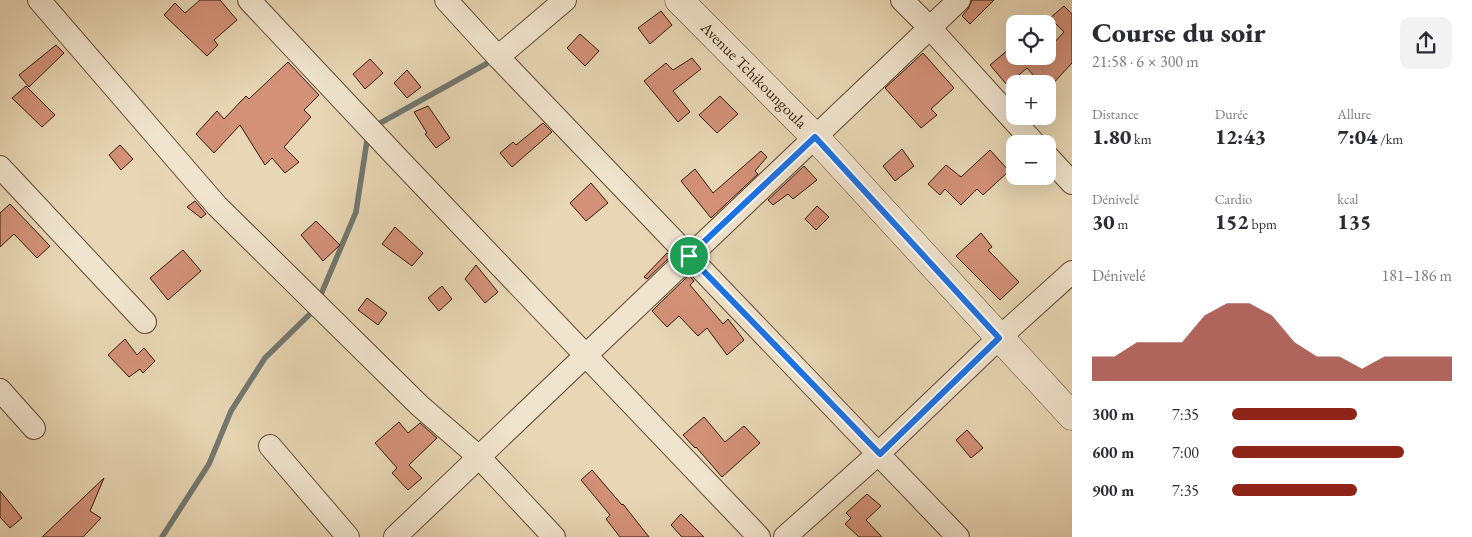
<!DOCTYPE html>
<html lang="fr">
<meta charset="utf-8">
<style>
:root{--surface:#fff;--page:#f2f2f3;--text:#2b2b33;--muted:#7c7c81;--accent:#8f2418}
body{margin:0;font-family:"EB Garamond",serif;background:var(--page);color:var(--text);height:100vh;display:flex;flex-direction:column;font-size:19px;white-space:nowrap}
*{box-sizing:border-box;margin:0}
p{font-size:16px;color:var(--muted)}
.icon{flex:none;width:28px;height:28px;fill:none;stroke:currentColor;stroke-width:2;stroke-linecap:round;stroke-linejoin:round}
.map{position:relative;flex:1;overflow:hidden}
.panel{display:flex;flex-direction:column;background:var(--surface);width:400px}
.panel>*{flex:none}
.buttons{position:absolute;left:1006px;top:15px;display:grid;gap:10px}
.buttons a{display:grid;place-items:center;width:50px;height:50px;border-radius:10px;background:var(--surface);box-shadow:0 5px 20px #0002;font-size:25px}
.pin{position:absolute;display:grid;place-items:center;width:42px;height:42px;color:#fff;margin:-21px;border:2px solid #fff;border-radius:50%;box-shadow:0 1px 5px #0007}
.round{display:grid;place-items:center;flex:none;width:52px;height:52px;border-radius:10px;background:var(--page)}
.overview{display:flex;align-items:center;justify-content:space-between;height:85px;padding:0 20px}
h1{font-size:28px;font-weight:800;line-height:38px}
.figures{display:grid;grid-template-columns:repeat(3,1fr);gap:8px;height:85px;padding:5px 20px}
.figures div{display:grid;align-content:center}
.figures b{font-size:21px;font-weight:800}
.figures small{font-size:14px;font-weight:400}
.figures p{font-size:14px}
.chart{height:140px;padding:10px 20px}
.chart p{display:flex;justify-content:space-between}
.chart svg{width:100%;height:90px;margin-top:5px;fill:var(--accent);opacity:.7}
ul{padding:0 20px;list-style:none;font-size:16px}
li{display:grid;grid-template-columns:80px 60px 1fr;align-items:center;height:38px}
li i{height:12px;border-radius:6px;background:var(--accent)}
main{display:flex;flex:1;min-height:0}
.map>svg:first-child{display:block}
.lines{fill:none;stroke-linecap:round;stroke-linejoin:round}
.stream{stroke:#727870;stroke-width:5.5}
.building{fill:#d39178;stroke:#341a06}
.minor-casing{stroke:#614932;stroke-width:24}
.tertiary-casing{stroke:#614932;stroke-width:29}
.minor{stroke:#f0e4ce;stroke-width:22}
.tertiary{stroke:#f0e4ce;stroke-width:28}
.route-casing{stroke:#fff;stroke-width:10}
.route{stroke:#1a73e8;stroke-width:6}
.labels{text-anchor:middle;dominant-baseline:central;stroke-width:4;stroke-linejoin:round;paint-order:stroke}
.street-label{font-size:16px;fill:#341a06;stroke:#f0e4ce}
</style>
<main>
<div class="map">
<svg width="1072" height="537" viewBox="0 0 1072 537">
<rect width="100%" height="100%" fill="#e8d6b4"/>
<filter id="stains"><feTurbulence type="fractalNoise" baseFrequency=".004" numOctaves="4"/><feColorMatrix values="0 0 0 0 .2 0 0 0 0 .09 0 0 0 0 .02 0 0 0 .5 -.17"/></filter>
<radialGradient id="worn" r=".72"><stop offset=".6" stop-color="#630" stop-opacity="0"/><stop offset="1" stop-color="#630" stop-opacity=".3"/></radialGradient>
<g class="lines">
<g class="stream">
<polyline points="375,126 486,64 492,58"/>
<polyline points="319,299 356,212 368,134"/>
<polyline points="162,537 209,464 231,411 265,358 314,310"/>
</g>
</g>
<g class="building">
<polygon points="200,0 220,0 237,20 214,40 218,45 207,56 164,15 175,3 185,13"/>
<polygon points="972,0 994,0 970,24 962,16 968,9"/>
<polygon points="1064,6 1072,14 1072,63 1048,89 1048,84 1041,84 1027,68 1007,85 990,65 1015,44 1015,56 1048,56 1048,49 1064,32 1050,18"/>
<polygon points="661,11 672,25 650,44 638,28"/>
<polygon points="580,34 599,51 585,66 567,48"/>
<polygon points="56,45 64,53 29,87 19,75"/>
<polygon points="923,53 954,88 931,109 937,115 921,128 885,88"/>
<polygon points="692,58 701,69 673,91 690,112 678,122 644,81 666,63 673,70"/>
<polygon points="370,59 383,73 365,89 353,74"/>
<polygon points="288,62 319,95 304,110 311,117 284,147 299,162 285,173 272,158 265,165 240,125 214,153 196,134 217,111 224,119 246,96 249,99"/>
<polygon points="407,70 421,87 407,98 394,83"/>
<polygon points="26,86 55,115 42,127 12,98"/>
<polygon points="720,96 738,114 717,133 699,115"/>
<polygon points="428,106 450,138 436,148 425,134 427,133 414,112"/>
<polygon points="543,123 552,132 512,167 500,153 513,142 516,145"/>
<polygon points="120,145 133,159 121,170 109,155"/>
<polygon points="902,149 914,166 895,181 883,166"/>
<polygon points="990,150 1009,171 983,195 977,189 961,205 945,189 940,195 928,184 946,165 961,177"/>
<polygon points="761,151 767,157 755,171 758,174 711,218 681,181 695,169 713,193"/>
<polygon points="804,166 817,180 793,199 788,194 773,205 768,200"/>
<polygon points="591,183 608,203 586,221 570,203"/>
<polygon points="195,201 206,214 201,218 187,207"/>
<polygon points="10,204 50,246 37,258 14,234 0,247 0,213"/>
<polygon points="817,206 829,217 816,230 805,219"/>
<polygon points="316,221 340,245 323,261 301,235"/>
<polygon points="395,227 423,253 412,266 382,244"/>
<polygon points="981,233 992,247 988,250 1019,282 1000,300 956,256"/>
<polygon points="183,250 201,271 168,300 150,278"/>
<polygon points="667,253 671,256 647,279 644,277"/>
<polygon points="476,265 498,292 485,303 465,279"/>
<polygon points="689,275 694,281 690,285 723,324 728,319 744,340 727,355 707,328 698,336 679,316 667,327 652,311"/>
<polygon points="442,286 452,299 439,311 428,298"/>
<polygon points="367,298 387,313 378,325 358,310"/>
<polygon points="125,339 137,355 144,348 155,361 143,373 140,369 129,377 108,355"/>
<polygon points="704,417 725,442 744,426 760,443 722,477 696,447 695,448 683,435"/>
<polygon points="399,422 408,433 420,423 437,438 409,465 422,478 408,490 392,473 397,468 375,443"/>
<polygon points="967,430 983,448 971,458 956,440"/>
<polygon points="592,470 622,505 623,504 649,537 620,537 606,519 610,515 581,480"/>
<polygon points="104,478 90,511 101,518 83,537 42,537"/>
<polygon points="0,491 22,518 10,528 0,517"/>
<polygon points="867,494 881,506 866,520 882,537 859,537 845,524 851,518 846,513"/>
<polygon points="681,514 704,537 682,537 671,525"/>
</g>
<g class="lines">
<defs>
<g id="minor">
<polyline points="39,0 217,206 420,406 479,457 554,537"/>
<polyline points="249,0 405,166 759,537"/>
<polyline points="446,0 498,57 958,537"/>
<polyline points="902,0 930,28 1035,144"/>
<polyline points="498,57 565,0"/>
<polyline points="1048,157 1072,183"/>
<polyline points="0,167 145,322"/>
<polyline points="0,390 34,428"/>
<polyline points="270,446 348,537"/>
<polyline points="395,537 959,0"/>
<polyline points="785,537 879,453 999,338 1072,272"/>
</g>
<polyline id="tertiary" points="679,0 815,137 1072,416"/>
</defs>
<use href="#minor" class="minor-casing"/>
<use href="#tertiary" class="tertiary-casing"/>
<use href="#minor" class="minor"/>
<use href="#tertiary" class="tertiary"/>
</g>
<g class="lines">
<defs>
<polygon id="route" points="815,137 999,338 880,454 689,256"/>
</defs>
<use href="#route" class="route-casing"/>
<use href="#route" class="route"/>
</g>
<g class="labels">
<g class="street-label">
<text transform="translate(754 75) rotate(45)">Avenue Tchikoungoula</text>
</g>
</g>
<rect width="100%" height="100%" filter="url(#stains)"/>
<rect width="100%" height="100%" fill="url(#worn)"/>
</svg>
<div class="buttons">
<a><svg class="icon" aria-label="locate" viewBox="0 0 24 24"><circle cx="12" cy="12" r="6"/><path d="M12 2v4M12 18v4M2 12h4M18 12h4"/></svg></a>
<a>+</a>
<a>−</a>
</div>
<div class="pin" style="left:689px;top:256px;background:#1e9e55"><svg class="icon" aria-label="arrive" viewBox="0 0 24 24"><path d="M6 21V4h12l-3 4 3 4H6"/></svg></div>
</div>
<section class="panel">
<div class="overview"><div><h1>Course du soir</h1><p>21:58 · 6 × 300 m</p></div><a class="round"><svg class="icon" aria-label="share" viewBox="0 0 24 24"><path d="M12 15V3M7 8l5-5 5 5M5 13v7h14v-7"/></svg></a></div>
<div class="figures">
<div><p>Distance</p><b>1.80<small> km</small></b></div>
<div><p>Durée</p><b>12:43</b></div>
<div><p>Allure</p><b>7:04<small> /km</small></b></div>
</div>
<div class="figures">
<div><p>Dénivelé</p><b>30<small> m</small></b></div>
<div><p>Cardio</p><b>152<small> bpm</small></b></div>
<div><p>kcal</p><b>135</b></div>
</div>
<div class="chart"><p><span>Dénivelé</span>181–186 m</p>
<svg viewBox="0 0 160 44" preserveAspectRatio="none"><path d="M0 44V32L10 32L20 25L30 25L40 25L50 12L60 6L70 6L80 12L90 25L100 32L110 32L120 38L130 32L140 32L150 32L160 32V44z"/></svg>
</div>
<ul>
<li><b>300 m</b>7:35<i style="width:57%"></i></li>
<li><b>600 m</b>7:00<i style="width:78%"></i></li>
<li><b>900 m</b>7:35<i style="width:57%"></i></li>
</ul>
</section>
</main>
